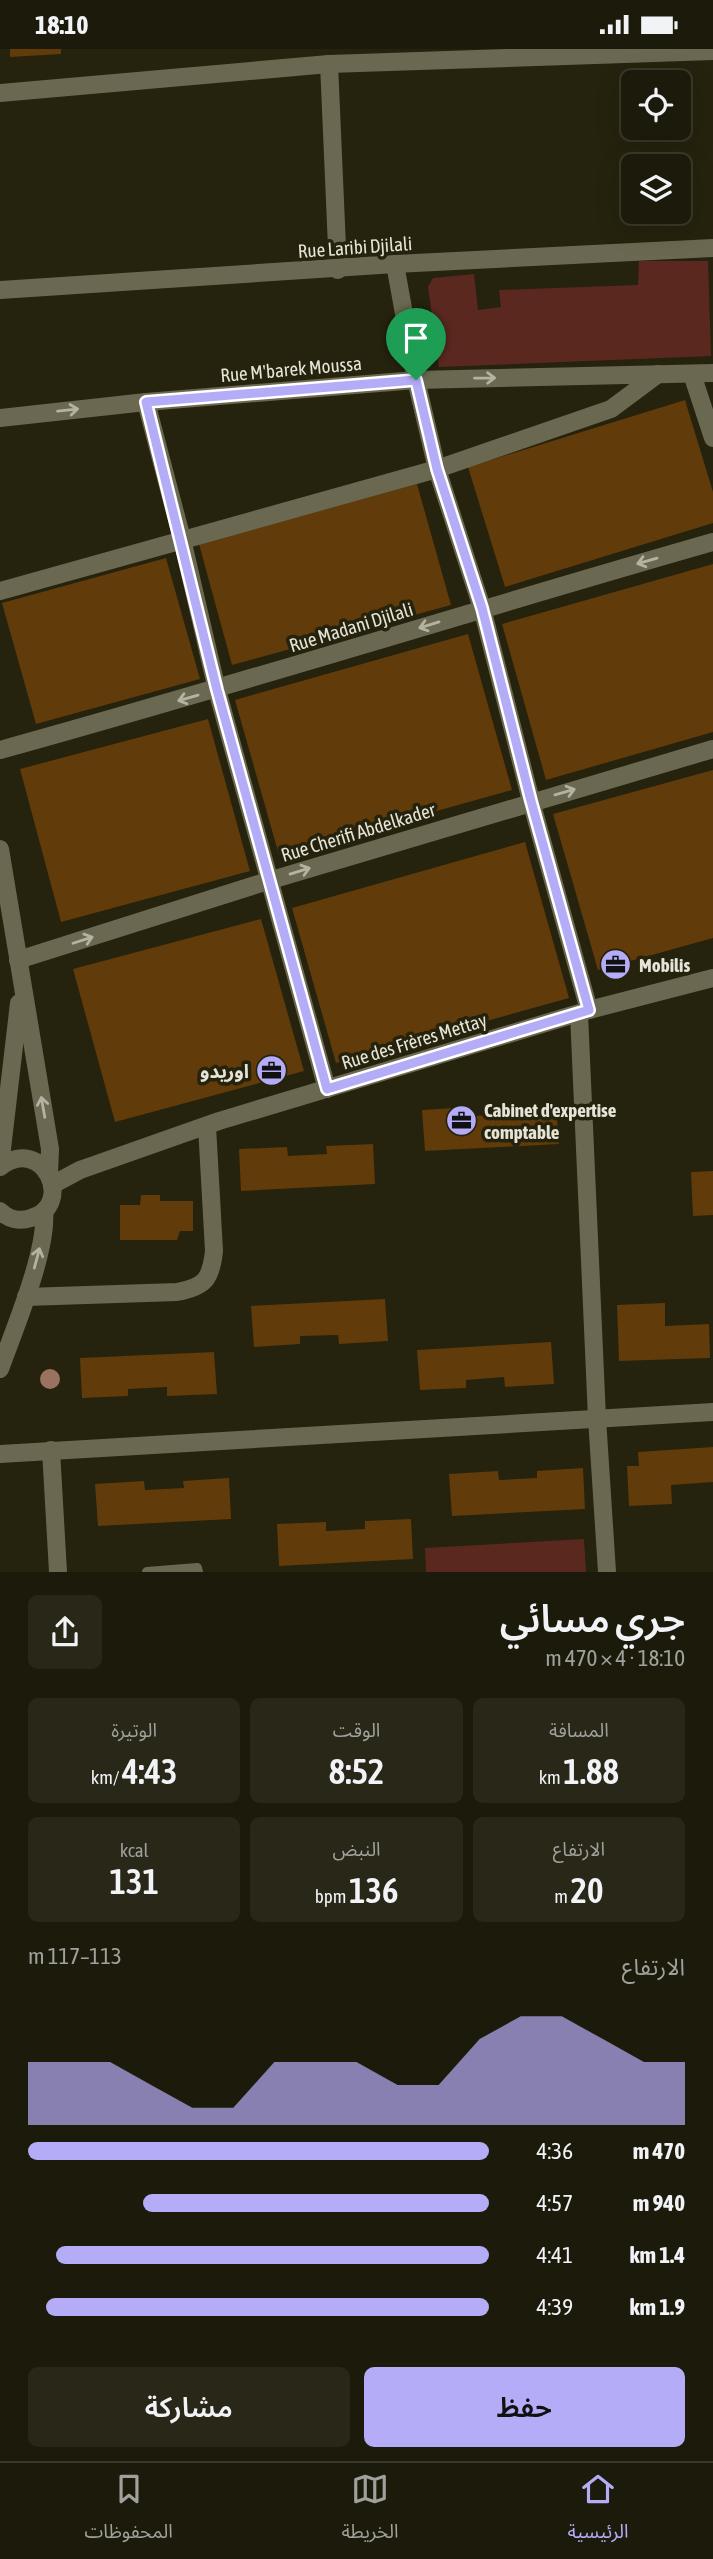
<!DOCTYPE html>
<html lang="ar">
<meta charset="utf-8">
<style>
:root{--surface:#1c1a0a;--page:#292718;--text:#f1f3f6;--muted:#a0a19c;--line:#3a382b;--accent:#b5acf8}
body{margin:0;font-family:"Asap Condensed","Noto Sans Arabic",sans-serif;background:var(--page);color:var(--text);direction:rtl;height:100vh;display:flex;flex-direction:column;font-size:26px;white-space:nowrap}
*{box-sizing:border-box;margin:0}
p{font-size:23px;color:var(--muted)}
.icon{flex:none;width:38px;height:38px;fill:none;stroke:currentColor;stroke-width:2;stroke-linecap:round;stroke-linejoin:round}
.map{position:relative;height:1523px;overflow:hidden;direction:ltr}
.drawer{display:flex;flex-direction:column;background:var(--surface);flex:1}
.drawer>*{flex:none}
.controls{position:absolute;left:621px;top:21px;display:grid;gap:14px}
.controls a{display:grid;place-items:center;width:70px;height:70px;border-radius:10px;background:var(--surface);box-shadow:0 7px 28px #0002,0 0 0 2px var(--line);font-size:35px}
.pin{position:absolute;display:grid;place-items:center;width:60px;height:60px;color:#fff;margin:-72px -30px;border-radius:50% 50% 50% 0;rotate:-45deg;box-shadow:0 0 7px #0007}
.pin .icon{rotate:45deg}
.round{display:grid;place-items:center;flex:none;width:74px;height:74px;border-radius:10px;background:var(--page)}
.overview{display:flex;align-items:center;justify-content:space-between;height:119px;padding:0 28px}
h1{font-size:38px;font-weight:600;line-height:52px}
.metrics{display:grid;grid-template-columns:repeat(3,1fr);gap:10px;height:119px;padding:7px 28px}
.metrics div{display:grid;align-content:center;border-radius:10px;background:var(--page);text-align:center}
.metrics b{font-size:35px;font-weight:600}
.metrics small{font-size:19px;font-weight:400}
.metrics p{font-size:19px}
.chart{height:196px;padding:14px 28px}
.chart p{display:flex;justify-content:space-between}
.chart svg{width:100%;height:126px;margin-top:7px;fill:var(--accent);opacity:.7}
.primary-button{display:flex;gap:14px;margin-top:auto;padding:14px 28px}
.primary-button a{flex:1;height:80px;border-radius:10px;background:var(--accent);color:#111;font-size:28px;font-weight:600;line-height:80px;text-align:center}
.primary-button a+a{background:var(--page);color:var(--text)}
ul{padding:0 28px;list-style:none;font-size:23px}
li{display:grid;grid-template-columns:112px 84px 1fr;align-items:center;height:52px}
li i{height:18px;border-radius:9px;background:var(--accent)}
.status{display:flex;justify-content:space-between;align-items:center;height:49px;padding:0 35px;background:var(--surface);direction:ltr}
.status svg{height:19px;fill:currentColor}
.tab-bar{display:flex;justify-content:space-around;align-items:center;height:98px;border-top:2px solid var(--line);background:var(--surface);font-size:19px;color:var(--muted)}
.tab-bar a{display:grid;justify-items:center;gap:4px}
.tab-bar .on{color:var(--accent)}
.map>svg:first-child{display:block}
.green{fill:#5a281f}
.building{fill:#613b0a}
.lines{fill:none;stroke-linecap:round;stroke-linejoin:round}
.service{stroke:#6b6851;stroke-width:10}
.minor{stroke:#6b6851;stroke-width:18}
.tertiary{stroke:#6b6851;stroke-width:18}
.tree{fill:#9b7160}
.oneway{stroke:#b4b2a1}
.route-casing{stroke:#fff;stroke-width:14}
.route{stroke:#b5acf8;stroke-width:9}
.labels{text-anchor:middle;dominant-baseline:central;stroke-width:7;stroke-linejoin:round;paint-order:stroke}
.street-label{font-size:19px;fill:#e5e4d7;stroke:#25220d}
.poi-label{font-size:19px;font-weight:bold;fill:#e5e4d7;stroke:#25220d;text-anchor:start}
</style>
<div class="status"><b>18:10</b><svg viewBox="0 0 49 12"><path d="M0 12V9h3v3zM5 12V6h3v6zM10 12V3h3v9zM15 12V0h3v12zM26 1h20v11H26zM47 4h2v5h-2z"/></svg></div>
<div class="map">
<svg width="713" height="1523" viewBox="0 0 713 1523">
<rect width="100%" height="100%" fill="#25220d"/>
<g class="green">
<polygon points="639,212 708,212 711,307 439,318 428,238 433,229 474,225 478,261 501,258 499,241 638,236"/>
<polygon points="584,1490 586,1523 426,1523 425,1499"/>
</g>
<g class="building">
<polygon points="10,0 61,0 61,5 10,8"/>
<polygon points="685,351 713,443 713,474 505,538 468,418"/>
<polygon points="417,435 451,556 232,616 199,495"/>
<polygon points="166,509 200,630 36,675 2,554"/>
<polygon points="713,515 713,683 546,731 502,575"/>
<polygon points="468,585 512,741 279,806 235,651"/>
<polygon points="208,670 250,822 61,873 20,720"/>
<polygon points="713,721 713,889 598,921 553,765"/>
<polygon points="525,793 569,949 336,1014 292,859"/>
<polygon points="261,870 304,1022 115,1073 73,920"/>
<polygon points="556,1055 559,1095 425,1102 422,1061 471,1058 472,1067 511,1065 510,1058"/>
<polygon points="373,1095 375,1135 241,1142 239,1100 287,1098 288,1107 327,1105 326,1097"/>
<polygon points="713,1122 713,1166 693,1167 691,1123"/>
<polygon points="141,1146 160,1146 160,1152 193,1152 193,1182 180,1182 177,1191 120,1191 120,1156 140,1156"/>
<polygon points="385,1250 388,1292 339,1295 338,1286 300,1287 300,1295 254,1298 251,1257"/>
<polygon points="665,1254 665,1277 709,1275 710,1309 619,1312 617,1256"/>
<polygon points="551,1293 554,1335 505,1338 504,1328 466,1331 466,1339 420,1341 417,1301"/>
<polygon points="214,1303 217,1345 167,1347 167,1338 128,1340 128,1347 82,1349 80,1309"/>
<polygon points="713,1398 713,1433 671,1436 672,1455 629,1457 627,1417 639,1417 638,1403"/>
<polygon points="583,1419 585,1460 452,1467 449,1425 498,1422 499,1431 537,1429 537,1422"/>
<polygon points="229,1429 231,1470 98,1477 95,1435 144,1432 145,1441 184,1439 183,1432"/>
<polygon points="411,1470 413,1510 279,1517 277,1475 326,1473 326,1482 365,1480 365,1472"/>
</g>
<g class="lines">
<polyline class="service" points="147,1523 197,1519 198,1523"/>
<g class="minor">
<polyline points="329,15 338,221"/>
<polyline points="0,44 329,15 713,2"/>
<polyline points="395,215 416,331 437,420 482,559 531,752 589,961"/>
<polyline points="0,241 395,215 713,199"/>
<polyline points="692,325 713,389"/>
<polyline points="146,353 182,490 217,641 327,1040"/>
<polyline points="0,369 146,353 416,331 713,324"/>
<polyline points="0,542 437,420 611,360 658,325"/>
<path d="M0,701C239,635 475,561 713,493"/>
<polyline points="18,911 268,832 713,700"/>
<polyline points="579,965 597,1369 607,1523"/>
<path d="M26,1248L177,1243C205,1238 211,1230 214,1202L207,1077"/>
<polyline points="51,1401 58,1523"/>
<polyline points="0,1405 713,1363"/>
</g>
<g class="tertiary">
<polyline points="0,800 50,1100 49,1125"/>
<polyline points="0,1117 19,954"/>
<path d="M0,1118C43,1085 76,1156 31,1169C19,1173 8,1170 0,1162"/>
<polyline points="52,1136 80,1121 219,1072 589,961 713,929"/>
<path d="M0,1320C14,1281 48,1201 44,1162"/>
</g>
</g>
<circle class="tree" cx="50" cy="1330" r="10"/>
<defs><path id="oneway-shaft" d="M-6 0H5M1.5-3L5.5 0L1.5 3" fill="none" stroke-width="1.6" stroke-linecap="round" stroke-linejoin="round" transform="scale(1.75)"/></defs>
<g class="oneway">
<use href="#oneway-shaft" transform="translate(485 329) rotate(-1)"/>
<use href="#oneway-shaft" transform="translate(68 361) rotate(-6)"/>
<use href="#oneway-shaft" transform="translate(647 512) rotate(164)"/>
<use href="#oneway-shaft" transform="translate(429 576) rotate(163)"/>
<use href="#oneway-shaft" transform="translate(188 649) rotate(164)"/>
<use href="#oneway-shaft" transform="translate(565 743) rotate(-16)"/>
<use href="#oneway-shaft" transform="translate(300 822) rotate(-17)"/>
<use href="#oneway-shaft" transform="translate(83 891) rotate(-18)"/>
<use href="#oneway-shaft" transform="translate(43 1058) rotate(-100)"/>
<use href="#oneway-shaft" transform="translate(37 1209) rotate(-75)"/>
</g>
<g class="lines">
<defs>
<polygon id="route" points="416,331 437,420 482,559 531,752 589,961 327,1040 217,641 146,353"/>
</defs>
<use href="#route" class="route-casing"/>
<use href="#route" class="route"/>
</g>
<defs>
<symbol id="office-disc" viewBox="-11 -11 22 22"><circle r="9.5" fill="#b5acf8" stroke="#25220d"/><path d="M-6-3h4V-5.5h4V-3h4V5H-6ZM-1-4.5V-3h2v-1.5ZM-6 0V1H6V0Z" fill="#111"/></symbol>
</defs>
<g fill-rule="evenodd">
<use href="#office-disc" x="598" y="898" width="35" height="35"/>
<use href="#office-disc" x="254" y="1004" width="35" height="35"/>
<use href="#office-disc" x="444" y="1054" width="35" height="35"/>
</g>
<g class="labels">
<g class="street-label">
<text transform="translate(355 198) rotate(-4)">Rue Laribi Djilali</text>
<text transform="translate(291 320) rotate(-5)">Rue M'barek Moussa</text>
<text transform="translate(351 578) rotate(-17)">Rue Madani Djilali</text>
<text transform="translate(358 783) rotate(-17)">Rue Cherifi Abdelkader</text>
<text transform="translate(414 992) rotate(-17)">Rue des Frères Mettay</text>
</g>
<g class="poi-label">
<text x="639" y="916">Mobilis</text>
<text x="249" y="1022" text-anchor="end">اوريدو</text>
<text x="484" y="1061">Cabinet d'expertise<tspan x="484" dy="22">comptable</tspan></text>
</g>
</g>
</svg>
<div class="controls">
<a><svg class="icon" aria-label="locate" viewBox="0 0 24 24"><circle cx="12" cy="12" r="6"/><path d="M12 2v4M12 18v4M2 12h4M18 12h4"/></svg></a>
<a><svg class="icon" aria-label="layers" viewBox="0 0 24 24"><path d="M12 4l9 5-9 5-9-5zM3 14l9 5 9-5"/></svg></a>
</div>
<div class="pin" style="left:416px;top:331px;background:#1e9e55"><svg class="icon" aria-label="arrive" viewBox="0 0 24 24"><path d="M6 21V4h12l-3 4 3 4H6"/></svg></div>
</div>
<section class="drawer">
<div class="overview"><div><h1>جري مسائي</h1><p>18:10 · 4 × 470 m</p></div><a class="round"><svg class="icon" aria-label="share" viewBox="0 0 24 24"><path d="M12 15V3M7 8l5-5 5 5M5 13v7h14v-7"/></svg></a></div>
<div class="metrics">
<div><p>المسافة</p><b>1.88<small> km</small></b></div>
<div><p>الوقت</p><b>8:52</b></div>
<div><p>الوتيرة</p><b>4:43<small> /km</small></b></div>
</div>
<div class="metrics">
<div><p>الارتفاع</p><b>20<small> m</small></b></div>
<div><p>النبض</p><b>136<small> bpm</small></b></div>
<div><p>kcal</p><b>131</b></div>
</div>
<div class="chart"><p><span>الارتفاع</span>113–117 m</p>
<svg viewBox="0 0 160 44" preserveAspectRatio="none"><path d="M0 44V22L10 22L20 22L30 30L40 38L50 38L60 22L70 22L80 22L90 30L100 30L110 14L120 6L130 6L140 14L150 22L160 22V44z"/></svg>
</div>
<ul>
<li><b>470 m</b>4:36<i style="width:100%"></i></li>
<li><b>940 m</b>4:57<i style="width:75%"></i></li>
<li><b>1.4 km</b>4:41<i style="width:94%"></i></li>
<li><b>1.9 km</b>4:39<i style="width:96%"></i></li>
</ul>
<div class="primary-button"><a>حفظ</a><a>مشاركة</a></div>
</section>
<nav class="tab-bar">
<a class="on"><svg class="icon" aria-label="home" viewBox="0 0 24 24"><path d="M3 11l9-7 9 7M6 9v11h12V9"/></svg>الرئيسية</a>
<a><svg class="icon" aria-label="map" viewBox="0 0 24 24"><path d="M3 6l6-2 6 2 6-2v14l-6 2-6-2-6 2zM9 4v14M15 6v14"/></svg>الخريطة</a>
<a><svg class="icon" aria-label="saved" viewBox="0 0 24 24"><path d="M7 4h10v16l-5-4-5 4z"/></svg>المحفوظات</a>
</nav>
